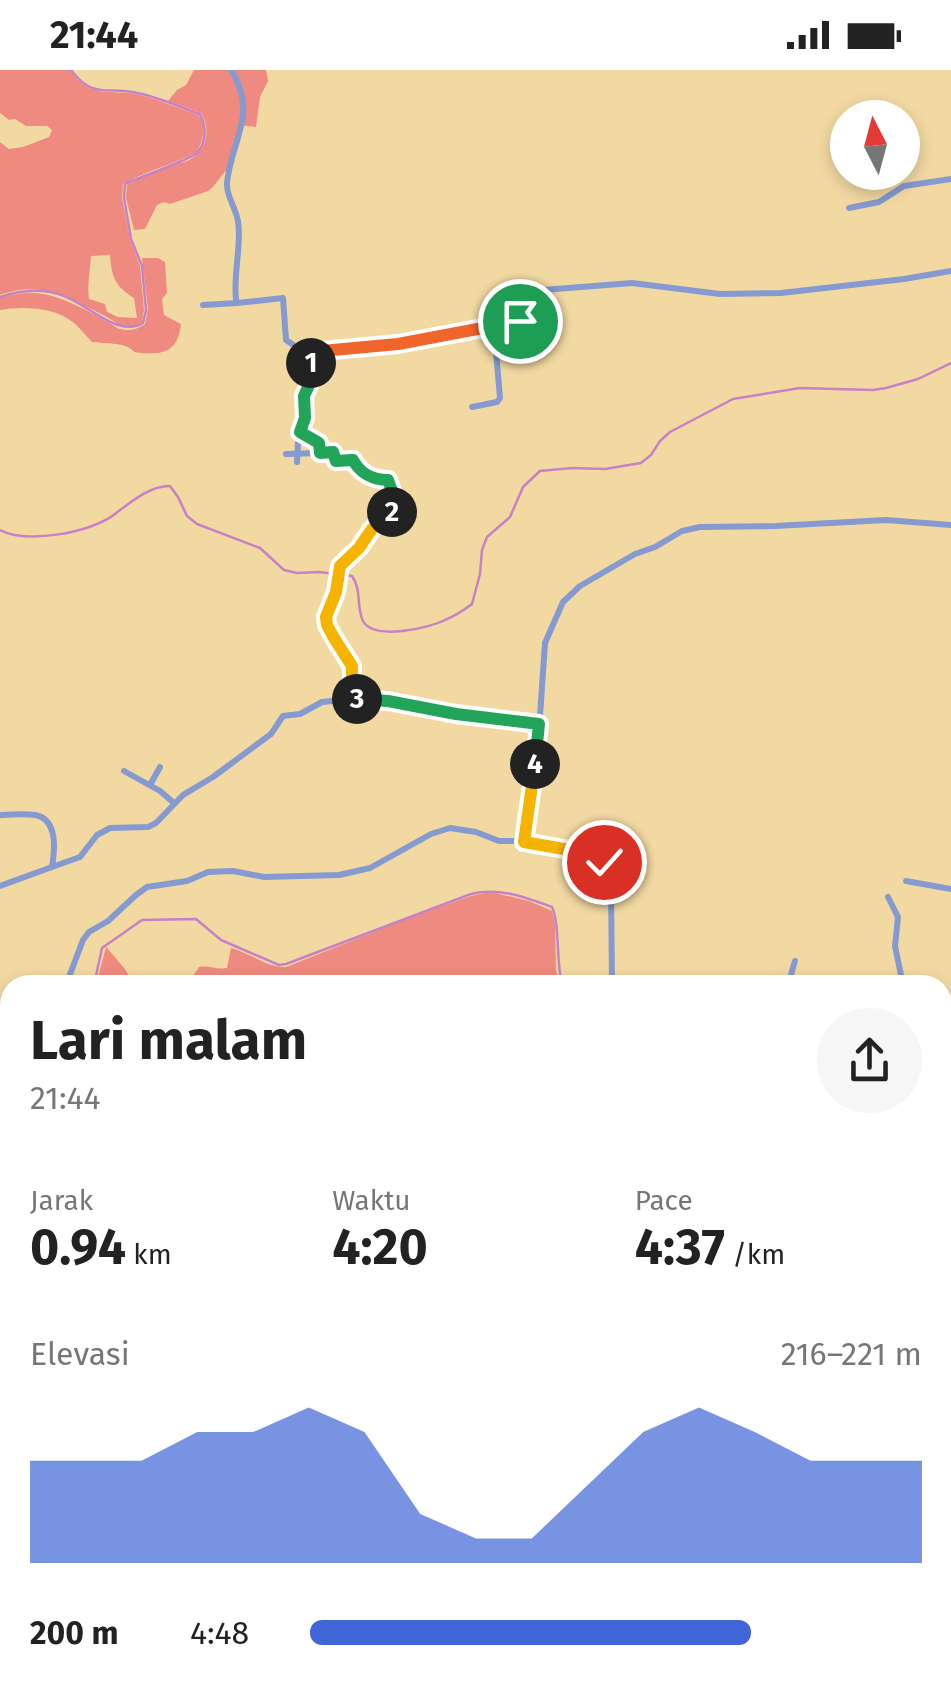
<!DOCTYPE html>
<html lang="id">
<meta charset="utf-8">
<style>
:root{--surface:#fff;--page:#f6f6f6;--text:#222;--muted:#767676;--accent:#4166d8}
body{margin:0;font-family:"Fira Sans",sans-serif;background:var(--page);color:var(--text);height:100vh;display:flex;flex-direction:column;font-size:38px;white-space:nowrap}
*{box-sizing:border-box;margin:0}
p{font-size:32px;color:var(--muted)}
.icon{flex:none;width:55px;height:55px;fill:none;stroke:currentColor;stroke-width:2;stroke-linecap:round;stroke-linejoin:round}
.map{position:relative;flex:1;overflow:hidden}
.sheet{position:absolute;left:0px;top:905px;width:952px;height:715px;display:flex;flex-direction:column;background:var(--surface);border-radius:30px 30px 0 0;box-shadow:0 5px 15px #0003}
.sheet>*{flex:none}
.needle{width:65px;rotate:354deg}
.controls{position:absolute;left:830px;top:30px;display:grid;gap:20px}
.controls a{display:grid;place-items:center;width:90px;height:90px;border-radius:50%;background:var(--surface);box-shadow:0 5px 15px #0003;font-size:50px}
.pin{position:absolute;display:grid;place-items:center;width:85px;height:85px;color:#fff;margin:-42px;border:5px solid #fff;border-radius:50%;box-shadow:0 2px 10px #0007}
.km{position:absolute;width:50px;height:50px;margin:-25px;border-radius:50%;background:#222;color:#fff;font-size:28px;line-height:50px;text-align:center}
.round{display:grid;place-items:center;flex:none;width:105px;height:105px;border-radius:52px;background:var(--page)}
.overview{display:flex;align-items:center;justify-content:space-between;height:170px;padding:0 30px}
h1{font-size:55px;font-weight:700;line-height:75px}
.stats{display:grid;grid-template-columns:repeat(3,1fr);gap:15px;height:170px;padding:10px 30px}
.stats div{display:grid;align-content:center}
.stats b{font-size:50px;font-weight:700}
.stats small{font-size:28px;font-weight:400}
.stats p{font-size:28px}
.chart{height:280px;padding:20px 30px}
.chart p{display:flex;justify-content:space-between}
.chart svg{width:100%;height:180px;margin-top:10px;fill:var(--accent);opacity:.7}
ul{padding:0 30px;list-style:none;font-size:32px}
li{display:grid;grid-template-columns:160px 120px 1fr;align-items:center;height:75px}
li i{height:25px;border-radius:12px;background:var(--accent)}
.status{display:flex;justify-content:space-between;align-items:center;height:70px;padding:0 50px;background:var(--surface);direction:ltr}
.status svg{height:28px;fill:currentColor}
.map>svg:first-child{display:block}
.forest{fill:#ef8a80;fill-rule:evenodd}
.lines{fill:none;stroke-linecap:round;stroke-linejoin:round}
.stream{stroke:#c681c7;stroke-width:2.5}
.street{stroke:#849ad0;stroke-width:6}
.split-1-casing{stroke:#fff;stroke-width:20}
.split-2-casing{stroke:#fff;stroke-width:20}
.split-3-casing{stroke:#fff;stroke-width:20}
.split-4-casing{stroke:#fff;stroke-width:20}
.split-5-casing{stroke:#fff;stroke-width:20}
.split-1{stroke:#f0652b;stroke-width:12}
.split-2{stroke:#22a559;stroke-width:12}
.split-3{stroke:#f5b400;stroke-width:12}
.split-4{stroke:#22a559;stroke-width:12}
.split-5{stroke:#f5b400;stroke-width:12}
</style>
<div class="status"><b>21:44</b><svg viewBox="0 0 49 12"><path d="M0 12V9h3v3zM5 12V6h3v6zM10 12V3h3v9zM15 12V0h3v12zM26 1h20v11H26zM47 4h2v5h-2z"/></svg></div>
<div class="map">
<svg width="951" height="1620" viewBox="0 0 951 1620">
<rect width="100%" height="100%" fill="#f2d9a2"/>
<g class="forest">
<path d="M0,0H70C91,32 114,17 144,26C162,31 181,39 199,45C207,57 203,70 197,82C173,95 147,100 123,114L122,128L130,169L140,196L144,240L142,252C135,257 127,258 119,255C110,248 101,244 91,239C59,223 37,212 0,225V72L9,79L23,77L49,67L52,60L47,56H26L15,49L9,50L0,43ZM110,185C112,208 114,215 134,228L137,248L118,247L107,242L105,234L89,229C87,214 90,201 91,186Z"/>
<path d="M194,0H266L268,11L260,27L256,57L239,55L227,99L213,117L208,121L170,134L164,132L157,135L145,159L134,160L126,128L127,115C141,108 156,101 172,95C180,93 188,92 195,86C208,77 210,56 201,43L168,31L177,20L186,15Z"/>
<path d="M142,188H158L165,192L167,223L162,229L164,245L181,254C178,281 165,285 140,283C131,282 134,279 125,276C116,273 102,273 92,272C86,266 80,258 74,253C55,237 23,236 0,240V228C36,217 56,225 88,241C98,247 108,251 117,258C128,262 136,260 145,254L148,239Z"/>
<path d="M491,822L529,831L552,841L555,854L556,900L560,915H198L193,906L199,897C210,895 216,900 227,898L231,878C250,883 267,898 286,897L412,847L471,826Z"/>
<path d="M106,877C108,879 121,894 124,898C130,905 128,910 137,915H96Z"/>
<polygon points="10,1172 10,1610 942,1610 942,1298 951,1296 951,1620 0,1620 0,1179"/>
</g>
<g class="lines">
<g class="stream">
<path d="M0,227C21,220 43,218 64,226C89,235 118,268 143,253L146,240L142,196L131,169L124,128L125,114C139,107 193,89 198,82C207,71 206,55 200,44C179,37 159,27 137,23C109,16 93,30 71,0"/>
<path d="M0,460C27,474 91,463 115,444C131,432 149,416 170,416L178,427L187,446L197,454L260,478L284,500L297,503L319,502L352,506C362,520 356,537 363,551C374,571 429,558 445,550C455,546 464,540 472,534L480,504L482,480L487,467L510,447L523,417L540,401L572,398L605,399L641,393L651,385L660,371L670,362L733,329L800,318L873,320L886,318L918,309L951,293"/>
<path d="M94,915L102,878L142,850L196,849L221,870L279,895L286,894L471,824C499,817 525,827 552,837C560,855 556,891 562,915"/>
<polyline points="0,1177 10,1168"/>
<polyline points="942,1247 951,1259"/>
</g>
<g class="street">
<path d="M231,0C259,44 231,70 227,113C226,126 236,138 238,151C242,174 233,204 236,229L237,233L283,228L286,270L298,278L311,281L356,279L517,253L523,246V226L530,221L632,213L720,224L781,223L904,209L951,201"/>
<polyline points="849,138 879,132 904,116 951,109"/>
<polyline points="203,235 237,233"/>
<polyline points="472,337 497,332 500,328 494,258"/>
<path d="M320,383L333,382L336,391L353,389C360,403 373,409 387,410L397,435L372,459L359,477L340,496L337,522L326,547L327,555L335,569L352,596L351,629"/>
<polyline points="286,384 320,383 319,373 300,362"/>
<polyline points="297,392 298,372 305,349 304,325 310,313 311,281"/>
<polyline points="124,701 160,721 174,733"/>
<polyline points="150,715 160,697"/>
<path d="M0,745C11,745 24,743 35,745C58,749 55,780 52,797L80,787L97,765L110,758L148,757L156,753L183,725L213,707L271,664L283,646L300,644L322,632L361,628L388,631L473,647L539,654"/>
<polyline points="524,771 538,675 545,573 563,532 580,516 635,484 655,477 682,461 700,457 775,456 886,450 951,455"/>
<polyline points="906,811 951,819"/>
<polyline points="0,816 52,797"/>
<polyline points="888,827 898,847 895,876 901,905 901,915"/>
<polyline points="66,915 83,870 89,862 108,851 136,825 147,817 187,811 208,802 233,801 264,807 339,805 370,798 431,764 450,758 476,762 499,771 524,771 581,782 603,792 609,805 611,816 612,915"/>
<polyline points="788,915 795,891"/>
<polyline points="0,990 10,987"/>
<polyline points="942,1032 951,1036"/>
</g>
</g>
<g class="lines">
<defs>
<polyline id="split-1" points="311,293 311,282 398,274 520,251"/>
<path id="split-2" d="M311,293L310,313L304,326L305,348L300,362L319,373L320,383L333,382L336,391L353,390C360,403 373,410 388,410L397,435L392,442"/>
<polyline id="split-3" points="357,629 352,629 352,596 334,568 327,555 326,547 336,522 340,496 359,478 372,459 392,442"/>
<polyline id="split-4" points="357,629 388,631 456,644 539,654 535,694"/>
<polyline id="split-5" points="535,694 524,772 581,782 604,792"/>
</defs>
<use href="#split-1" class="split-1-casing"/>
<use href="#split-2" class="split-2-casing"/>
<use href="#split-3" class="split-3-casing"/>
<use href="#split-4" class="split-4-casing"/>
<use href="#split-5" class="split-5-casing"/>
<use href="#split-1" class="split-1"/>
<use href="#split-2" class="split-2"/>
<use href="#split-3" class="split-3"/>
<use href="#split-4" class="split-4"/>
<use href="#split-5" class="split-5"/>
</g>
</svg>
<div class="controls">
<a><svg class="needle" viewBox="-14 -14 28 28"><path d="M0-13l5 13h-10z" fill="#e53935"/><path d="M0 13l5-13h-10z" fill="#767676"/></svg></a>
</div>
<div class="pin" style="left:520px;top:251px;background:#1e9e55"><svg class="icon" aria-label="arrive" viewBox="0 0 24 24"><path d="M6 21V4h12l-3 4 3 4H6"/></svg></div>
<div class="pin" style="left:604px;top:792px;background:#d93025"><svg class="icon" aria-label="check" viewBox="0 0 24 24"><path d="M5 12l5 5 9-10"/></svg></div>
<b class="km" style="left:311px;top:293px">1</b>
<b class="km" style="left:392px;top:442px">2</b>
<b class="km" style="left:357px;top:629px">3</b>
<b class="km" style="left:535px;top:694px">4</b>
<section class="sheet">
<div class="overview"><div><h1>Lari malam</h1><p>21:44</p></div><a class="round"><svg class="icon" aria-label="share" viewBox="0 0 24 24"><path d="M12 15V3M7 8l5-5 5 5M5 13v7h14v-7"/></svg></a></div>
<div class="stats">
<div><p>Jarak</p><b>0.94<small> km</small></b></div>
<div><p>Waktu</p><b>4:20</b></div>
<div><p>Pace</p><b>4:37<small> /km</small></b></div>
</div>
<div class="chart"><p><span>Elevasi</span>216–221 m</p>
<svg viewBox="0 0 160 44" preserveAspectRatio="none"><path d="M0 44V19L10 19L20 19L30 12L40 12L50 6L60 12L70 32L80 38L90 38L100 25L110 12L120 6L130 12L140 19L150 19L160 19V44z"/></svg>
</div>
<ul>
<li><b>200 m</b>4:48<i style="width:72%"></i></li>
</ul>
</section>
</div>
